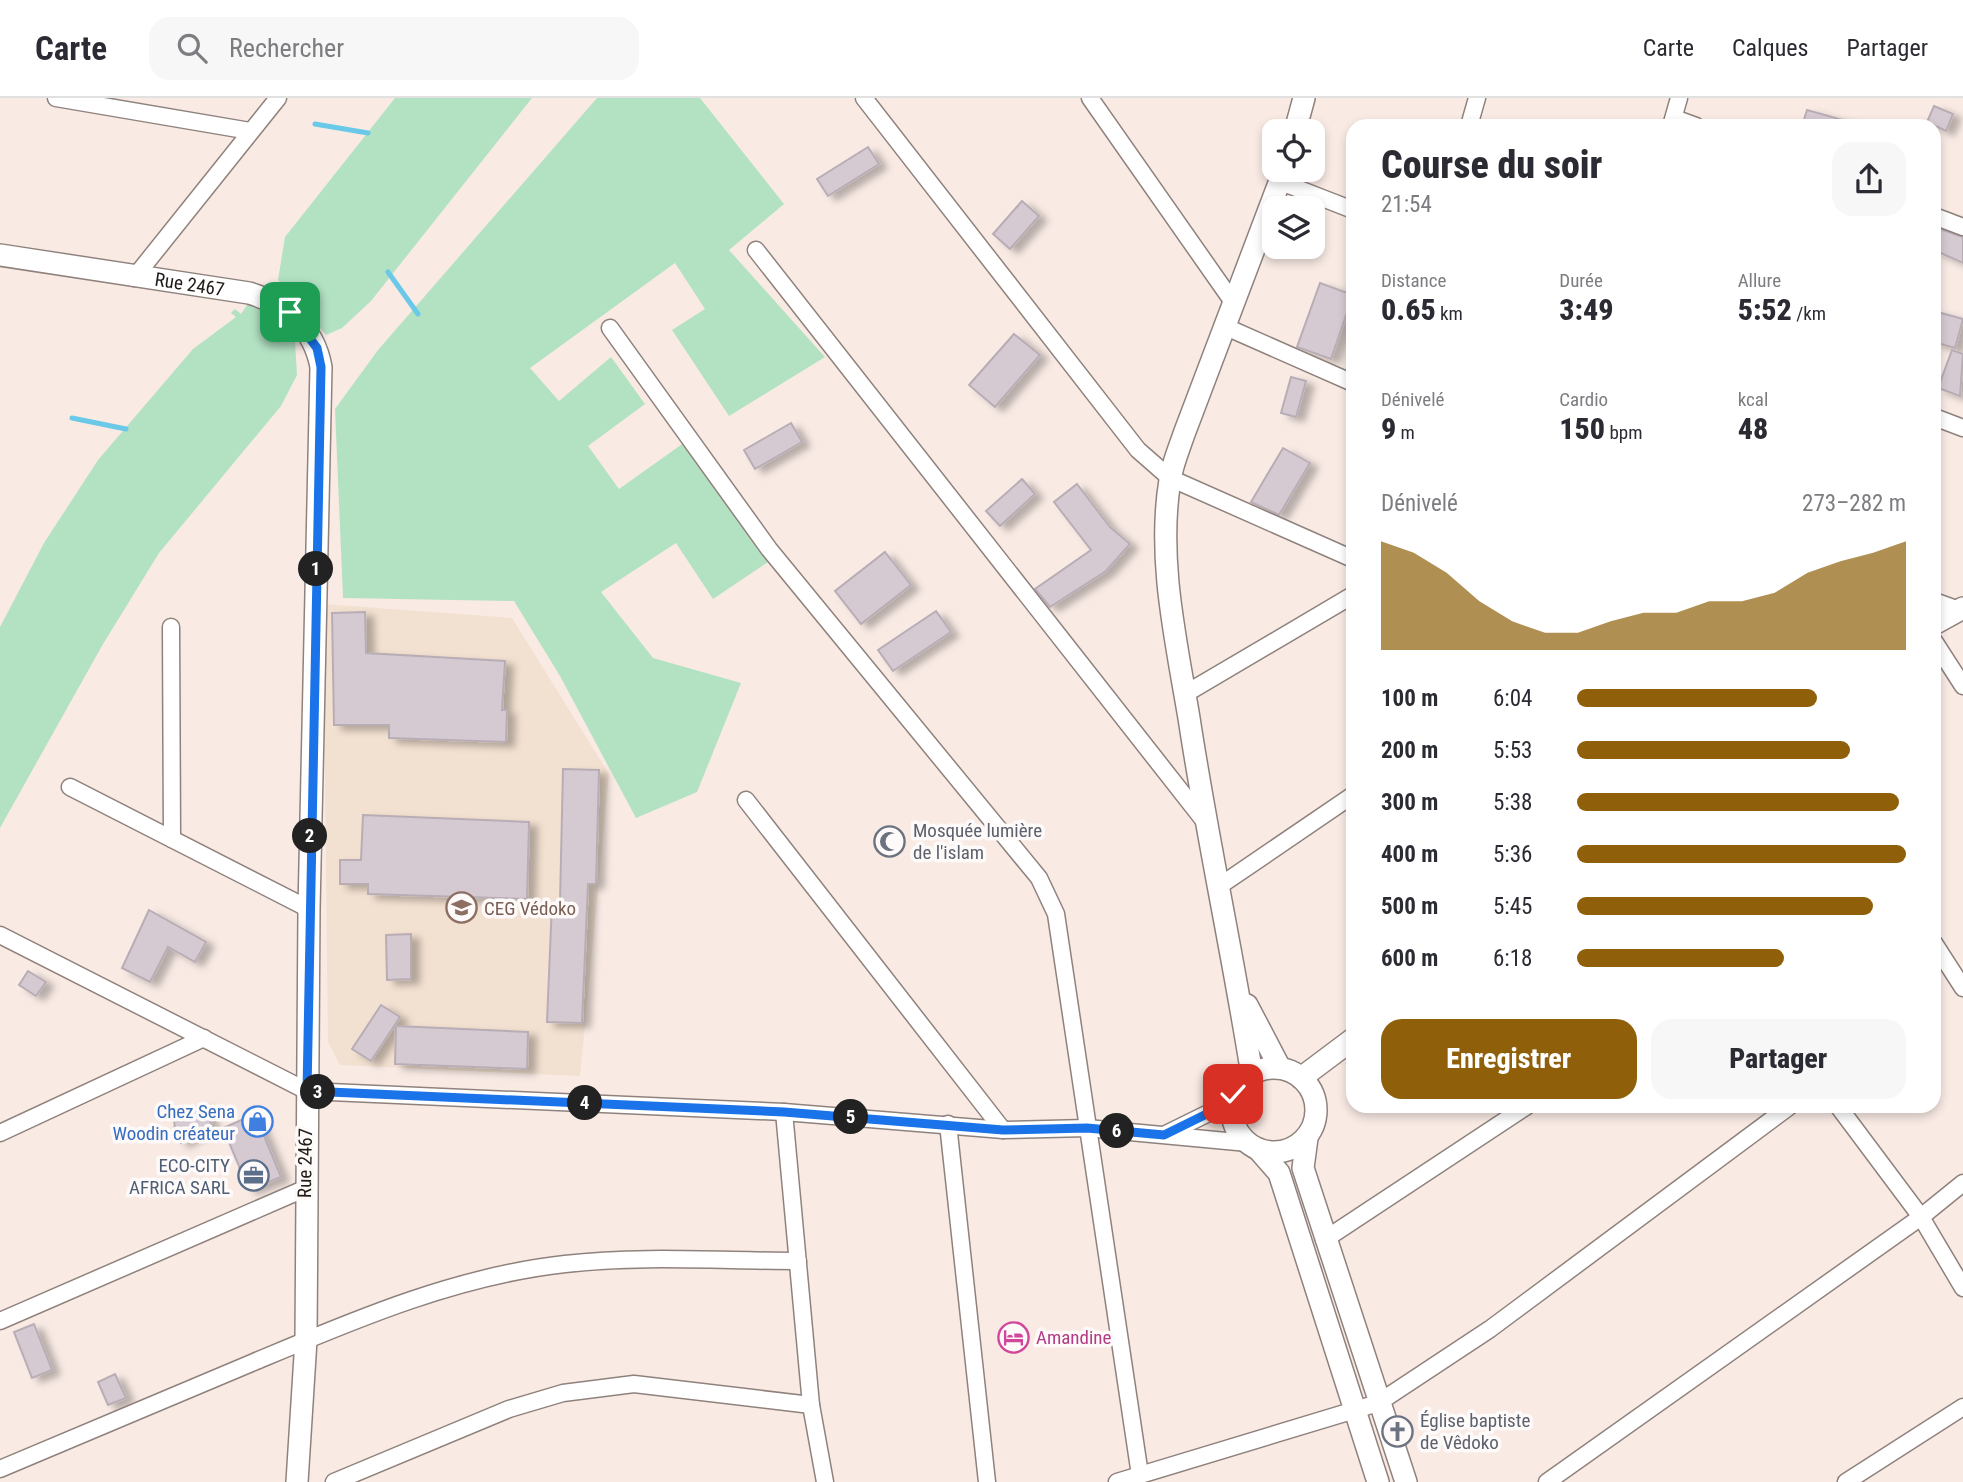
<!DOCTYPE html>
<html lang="fr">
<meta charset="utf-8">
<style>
:root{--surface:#fff;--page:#f7f7f7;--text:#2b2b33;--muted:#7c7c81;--line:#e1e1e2;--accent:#8f6009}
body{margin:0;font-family:"Roboto Condensed",sans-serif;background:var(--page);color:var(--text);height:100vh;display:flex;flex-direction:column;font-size:26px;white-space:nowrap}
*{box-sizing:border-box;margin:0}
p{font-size:23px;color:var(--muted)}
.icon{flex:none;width:38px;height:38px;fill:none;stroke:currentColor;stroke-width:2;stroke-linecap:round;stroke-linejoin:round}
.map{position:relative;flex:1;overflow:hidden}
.drawer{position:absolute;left:1346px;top:21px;width:595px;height:994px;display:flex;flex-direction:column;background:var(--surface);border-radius:21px;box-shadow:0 4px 10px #0003}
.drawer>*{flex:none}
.fabs{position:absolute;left:1262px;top:21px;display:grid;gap:14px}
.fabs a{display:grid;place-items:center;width:63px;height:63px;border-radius:14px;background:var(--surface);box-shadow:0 4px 10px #0003;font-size:35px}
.pin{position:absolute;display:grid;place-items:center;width:60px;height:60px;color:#fff;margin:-30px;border-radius:14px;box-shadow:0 4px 10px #0006}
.km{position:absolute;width:35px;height:35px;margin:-18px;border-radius:50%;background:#222;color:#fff;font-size:19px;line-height:35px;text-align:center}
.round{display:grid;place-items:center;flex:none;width:74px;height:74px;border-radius:21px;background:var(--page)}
.head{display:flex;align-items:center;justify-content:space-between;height:119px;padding:0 35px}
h1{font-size:38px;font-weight:800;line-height:52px}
.metrics{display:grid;grid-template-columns:repeat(3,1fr);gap:10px;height:119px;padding:7px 35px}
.metrics div{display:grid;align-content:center}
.metrics b{font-size:30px;font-weight:800}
.metrics small{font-size:19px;font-weight:400}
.metrics p{font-size:19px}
.chart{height:196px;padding:14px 35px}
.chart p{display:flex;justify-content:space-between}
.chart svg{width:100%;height:126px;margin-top:7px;fill:var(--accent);opacity:.7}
.button{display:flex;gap:14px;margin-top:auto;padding:14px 35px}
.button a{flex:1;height:80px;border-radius:21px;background:var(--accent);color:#fff;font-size:28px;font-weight:800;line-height:80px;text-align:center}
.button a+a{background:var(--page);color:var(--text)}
ul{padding:0 35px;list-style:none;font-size:23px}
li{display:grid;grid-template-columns:112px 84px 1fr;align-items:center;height:52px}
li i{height:18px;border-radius:9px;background:var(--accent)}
header{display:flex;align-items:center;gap:42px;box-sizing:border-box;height:98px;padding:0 35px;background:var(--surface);border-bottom:2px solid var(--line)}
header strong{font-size:33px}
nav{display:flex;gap:38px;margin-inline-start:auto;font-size:24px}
.search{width:490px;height:63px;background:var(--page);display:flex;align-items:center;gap:18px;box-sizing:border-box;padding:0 24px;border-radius:21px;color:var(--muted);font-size:26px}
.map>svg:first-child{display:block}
.education{fill:#f2e0d0}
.green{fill:#b3e2c3}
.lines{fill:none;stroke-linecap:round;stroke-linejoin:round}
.stream{stroke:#6ac8e9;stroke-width:5}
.building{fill:#d6cad2;stroke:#b9adb5;stroke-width:2;filter:url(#shadow)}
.minor-casing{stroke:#8f827d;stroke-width:19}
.tertiary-casing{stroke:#8f827d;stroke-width:24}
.minor{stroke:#fff;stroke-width:16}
.tertiary{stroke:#fff;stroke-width:21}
.route-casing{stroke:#fff;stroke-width:14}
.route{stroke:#1a73e8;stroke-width:9}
.labels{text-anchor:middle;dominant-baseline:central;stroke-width:7;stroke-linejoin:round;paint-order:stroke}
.street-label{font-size:19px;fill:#201b19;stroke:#fdfaf9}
.worship-label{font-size:19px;fill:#5b616d;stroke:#fdfaf9;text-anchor:start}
.education-label{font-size:19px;fill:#785e54;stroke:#fdfaf9;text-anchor:start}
.shop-label{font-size:19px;fill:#366cbe;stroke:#fdfaf9;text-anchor:end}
.service-label{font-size:19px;fill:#4e5e75;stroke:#fdfaf9;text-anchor:end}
.hotel-label{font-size:19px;fill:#b23c85;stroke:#fdfaf9;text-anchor:start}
</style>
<header>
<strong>Carte</strong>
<div class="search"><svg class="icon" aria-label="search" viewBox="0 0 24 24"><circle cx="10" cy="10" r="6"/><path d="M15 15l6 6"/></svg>Rechercher</div>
<nav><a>Carte</a><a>Calques</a><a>Partager</a></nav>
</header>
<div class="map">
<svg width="1963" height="1384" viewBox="0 0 1963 1384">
<defs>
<filter id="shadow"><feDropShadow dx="8" dy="4.5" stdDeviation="3.5" flood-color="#0004"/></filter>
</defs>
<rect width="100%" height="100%" fill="#f9eae4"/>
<polygon class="education" points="323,506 512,520 609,676 580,978 340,967 328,944"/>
<g class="green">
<polygon points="395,0 532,0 371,203 342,230 326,237 278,182 285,139"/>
<polygon points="597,0 700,0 784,106 729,152 825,259 729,318 672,232 705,211 675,165 530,270 559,303 611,259 645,306 588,348 619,391 685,344 768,464 713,501 676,445 601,494 653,560 741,585 697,694 636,720 560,578 514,503 343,500 335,311 378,252"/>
<polygon points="249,204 267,214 295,244 297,277 281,308 159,455 103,546 0,730 0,529 44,445 98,362 193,251 236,219 231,215 235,211 241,216"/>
</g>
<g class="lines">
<g class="stream">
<polyline points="315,26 368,35"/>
<polyline points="388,174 418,216"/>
<polyline points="72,320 126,331"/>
</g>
</g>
<g class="building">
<polygon points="1934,8 1953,16 1946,33 1927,24"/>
<polygon points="1807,12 1850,24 1850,28 1802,28"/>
<polygon points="868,49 879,66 828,98 817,81"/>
<polygon points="1022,103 1039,118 1010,151 993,136"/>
<polygon points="1934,129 1963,139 1963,165 1934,152"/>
<polygon points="1320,185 1353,197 1331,261 1297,249"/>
<polygon points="1934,213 1963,221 1955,250 1934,244"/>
<polygon points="1014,236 1040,257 995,309 969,287"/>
<polygon points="1952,252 1963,256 1960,298 1938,290"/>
<polygon points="1291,279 1306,283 1296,319 1281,315"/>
<polygon points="791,325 802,344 755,371 744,352"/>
<polygon points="1283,350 1310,365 1279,417 1251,404"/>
<polygon points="1022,381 1035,396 1000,428 986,413"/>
<polygon points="1077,386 1110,429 1130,446 1106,473 1050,509 1035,491 1091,452 1054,404"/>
<polygon points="885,454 911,487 861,526 835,493"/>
<polygon points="936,513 951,534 893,573 878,552"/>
<polygon points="365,514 366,555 505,563 502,612 507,612 506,644 389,640 389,627 334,627 332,515"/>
<polygon points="563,671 599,672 596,786 588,786 582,925 547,924 552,805 560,805"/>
<polygon points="363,717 529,724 527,801 368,796 368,786 340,786 340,762 361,762"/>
<polygon points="149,812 206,844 195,864 168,849 150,884 122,870"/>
<polygon points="411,836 411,881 387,882 386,837"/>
<polygon points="28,873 46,884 36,898 19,887"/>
<polygon points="381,907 400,919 371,963 352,951"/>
<polygon points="396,928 528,934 527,971 395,966"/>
<polygon points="204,1005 212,1028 181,1045 175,1035 174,1018"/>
<polygon points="255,1016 281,1079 249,1092 223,1030"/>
<polygon points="34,1226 52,1272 32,1280 14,1234"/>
<polygon points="115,1276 126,1300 108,1307 98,1284"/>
</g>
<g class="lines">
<defs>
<g id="minor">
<polyline points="56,0 250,33"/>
<polyline points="864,0 1138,352 1170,380 1353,461"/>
<polyline points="1090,0 1235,207"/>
<polyline points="1674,20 1696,28"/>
<polyline points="1469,28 1477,0"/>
<polyline points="1671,28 1679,0"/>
<polyline points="1281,84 1353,112"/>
<polyline points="1934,118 1963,129"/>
<polyline points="756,152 1205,724"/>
<polyline points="134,180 278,0"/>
<polyline points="1226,229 1353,285"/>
<polyline points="610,230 769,451 1039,780 1056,816 1140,1377"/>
<polyline points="1934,319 1963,330"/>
<polyline points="1934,503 1959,512"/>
<polyline points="171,529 172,741"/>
<polyline points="1934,543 1963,588"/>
<polyline points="1185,596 1353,497"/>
<polyline points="70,689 309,811"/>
<polyline points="746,702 1003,1032"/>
<polyline points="1218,789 1353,697"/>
<polyline points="0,837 307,993 784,1014 1003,1032 1087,1030 1248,1045"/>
<polyline points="1934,845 1963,890"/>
<polyline points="1838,1008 1921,1119 1963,1190"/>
<polyline points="784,1014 811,1307 825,1384"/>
<polyline points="948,1026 987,1384"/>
<polyline points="0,1035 204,940"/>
<polyline points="1166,1036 1231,1004"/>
<polyline points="1324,1142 1527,1008"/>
<polyline points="0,1223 304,1091"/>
<path d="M0,1371C85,1335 169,1300 254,1264C354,1222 456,1178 565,1166C642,1157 721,1163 798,1163"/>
<polyline points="334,1384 509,1311 563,1295 634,1286 811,1307"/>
<polyline points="1117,1384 1378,1305 1490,1231 1790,1008"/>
<polyline points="1547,1384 1921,1119 1963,1085"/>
<polyline points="1846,1384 1963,1309"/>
</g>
<g id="tertiary">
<polyline points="1295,33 1304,0"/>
<path id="s1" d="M0,157L249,195C286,206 314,230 321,269L309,811L306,1242L297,1384"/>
<polyline points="1934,526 1963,510"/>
<polyline points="1247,907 1280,970"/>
<circle cx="1274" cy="1012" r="42"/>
<path d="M1252,977C1233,857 1207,739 1189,620C1176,542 1157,461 1170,382C1172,367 1179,351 1184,336L1284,72"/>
<polyline points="1301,980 1353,941"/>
<polyline points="1307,1040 1303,1070 1406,1384"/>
<polyline points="1258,1051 1279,1075 1378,1384"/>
</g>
</defs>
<use href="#minor" class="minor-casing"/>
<use href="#tertiary" class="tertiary-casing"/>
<use href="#minor" class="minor"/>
<use href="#tertiary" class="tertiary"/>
</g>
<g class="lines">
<defs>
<polyline id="route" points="290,214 317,250 321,269 307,993 784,1014 1003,1032 1087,1030 1164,1037 1231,1004 1233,996"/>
</defs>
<use href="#route" class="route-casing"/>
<use href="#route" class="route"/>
</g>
<defs>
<symbol id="mosque-ring" viewBox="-11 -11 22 22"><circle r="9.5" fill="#fdfaf9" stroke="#6b7280" stroke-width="1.5"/><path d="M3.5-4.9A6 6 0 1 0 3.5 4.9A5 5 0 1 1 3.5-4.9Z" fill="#6b7280"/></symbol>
<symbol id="university-ring" viewBox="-11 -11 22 22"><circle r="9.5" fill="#fdfaf9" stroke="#8d6e63" stroke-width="1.5"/><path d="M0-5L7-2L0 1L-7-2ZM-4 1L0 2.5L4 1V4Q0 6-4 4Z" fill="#8d6e63"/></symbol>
<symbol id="shop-ring" viewBox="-11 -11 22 22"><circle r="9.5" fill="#fdfaf9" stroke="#3f7fe0" stroke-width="1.5"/><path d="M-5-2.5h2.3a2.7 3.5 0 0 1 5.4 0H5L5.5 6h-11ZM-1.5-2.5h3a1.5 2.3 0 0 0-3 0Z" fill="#3f7fe0"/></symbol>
<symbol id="office-ring" viewBox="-11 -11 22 22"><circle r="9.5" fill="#fdfaf9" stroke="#5c6f8a" stroke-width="1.5"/><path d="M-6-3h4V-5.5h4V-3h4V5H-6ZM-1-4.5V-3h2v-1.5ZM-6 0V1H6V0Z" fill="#5c6f8a"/></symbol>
<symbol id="hotel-ring" viewBox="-11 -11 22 22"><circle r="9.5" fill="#fdfaf9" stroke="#d1479c" stroke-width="1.5"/><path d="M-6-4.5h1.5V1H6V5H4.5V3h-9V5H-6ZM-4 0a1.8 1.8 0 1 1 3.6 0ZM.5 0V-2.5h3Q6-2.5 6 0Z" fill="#d1479c"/></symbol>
<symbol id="church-ring" viewBox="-11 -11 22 22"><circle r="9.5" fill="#fdfaf9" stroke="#6b7280" stroke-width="1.5"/><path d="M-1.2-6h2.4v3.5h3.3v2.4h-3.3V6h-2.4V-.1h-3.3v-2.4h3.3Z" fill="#6b7280"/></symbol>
</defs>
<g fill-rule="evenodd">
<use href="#mosque-ring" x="872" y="726" width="35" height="35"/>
<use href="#university-ring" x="444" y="792" width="35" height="35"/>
<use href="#shop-ring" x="240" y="1006" width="35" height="35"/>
<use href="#office-ring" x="236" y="1060" width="35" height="35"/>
<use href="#hotel-ring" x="996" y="1222" width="35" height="35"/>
<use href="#church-ring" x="1380" y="1316" width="35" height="35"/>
</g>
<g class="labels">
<g class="street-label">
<text stroke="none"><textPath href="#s1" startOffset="192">Rue 2467</textPath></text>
<text transform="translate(305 1065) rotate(-89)">Rue 2467</text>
</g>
<g class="worship-label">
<text x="913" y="732">Mosquée lumière<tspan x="913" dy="22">de l'islam</tspan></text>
<text x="1420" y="1322">Église baptiste<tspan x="1420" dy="22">de Vêdoko</tspan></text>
</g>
<g class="education-label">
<text x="484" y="810">CEG Védoko</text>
</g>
<g class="shop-label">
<text x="235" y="1013">Chez Sena<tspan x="235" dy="22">Woodin créateur</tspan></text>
</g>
<g class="service-label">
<text x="230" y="1067">ECO-CITY<tspan x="230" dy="22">AFRICA SARL</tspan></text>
</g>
<g class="hotel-label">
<text x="1036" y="1239">Amandine</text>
</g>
</g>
</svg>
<div class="fabs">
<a><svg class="icon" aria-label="locate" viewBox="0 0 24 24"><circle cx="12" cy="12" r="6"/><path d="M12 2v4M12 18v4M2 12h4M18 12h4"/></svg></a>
<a><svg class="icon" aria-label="layers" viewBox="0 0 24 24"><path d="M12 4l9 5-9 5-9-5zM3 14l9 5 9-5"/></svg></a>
</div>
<div class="pin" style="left:290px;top:214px;background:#1e9e55"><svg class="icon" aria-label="arrive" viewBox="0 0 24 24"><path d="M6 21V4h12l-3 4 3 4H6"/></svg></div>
<div class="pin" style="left:1233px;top:996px;background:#d93025"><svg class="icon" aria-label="check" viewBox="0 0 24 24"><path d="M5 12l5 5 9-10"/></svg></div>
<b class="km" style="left:316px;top:471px">1</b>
<b class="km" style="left:310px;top:738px">2</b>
<b class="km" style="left:318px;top:994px">3</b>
<b class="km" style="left:585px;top:1005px">4</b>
<b class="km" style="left:851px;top:1019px">5</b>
<b class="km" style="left:1117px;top:1033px">6</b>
<section class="drawer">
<div class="head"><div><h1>Course du soir</h1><p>21:54</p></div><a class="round"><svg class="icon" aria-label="share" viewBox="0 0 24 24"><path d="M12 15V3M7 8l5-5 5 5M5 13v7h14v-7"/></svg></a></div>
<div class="metrics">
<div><p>Distance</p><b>0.65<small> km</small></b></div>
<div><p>Durée</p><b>3:49</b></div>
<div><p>Allure</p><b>5:52<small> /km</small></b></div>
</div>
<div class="metrics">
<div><p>Dénivelé</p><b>9<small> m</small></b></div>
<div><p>Cardio</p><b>150<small> bpm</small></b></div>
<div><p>kcal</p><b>48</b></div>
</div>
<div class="chart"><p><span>Dénivelé</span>273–282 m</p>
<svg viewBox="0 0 160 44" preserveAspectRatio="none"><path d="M0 44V6L10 10L20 17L30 27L40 34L50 38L60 38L70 34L80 31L90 31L100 27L110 27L120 24L130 17L140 13L150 10L160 6V44z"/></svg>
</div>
<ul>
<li><b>100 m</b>6:04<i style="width:73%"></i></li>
<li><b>200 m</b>5:53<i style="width:83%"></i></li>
<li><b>300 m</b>5:38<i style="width:98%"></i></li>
<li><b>400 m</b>5:36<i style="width:100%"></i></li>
<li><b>500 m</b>5:45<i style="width:90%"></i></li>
<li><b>600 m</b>6:18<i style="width:63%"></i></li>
</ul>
<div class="button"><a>Enregistrer</a><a>Partager</a></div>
</section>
</div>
